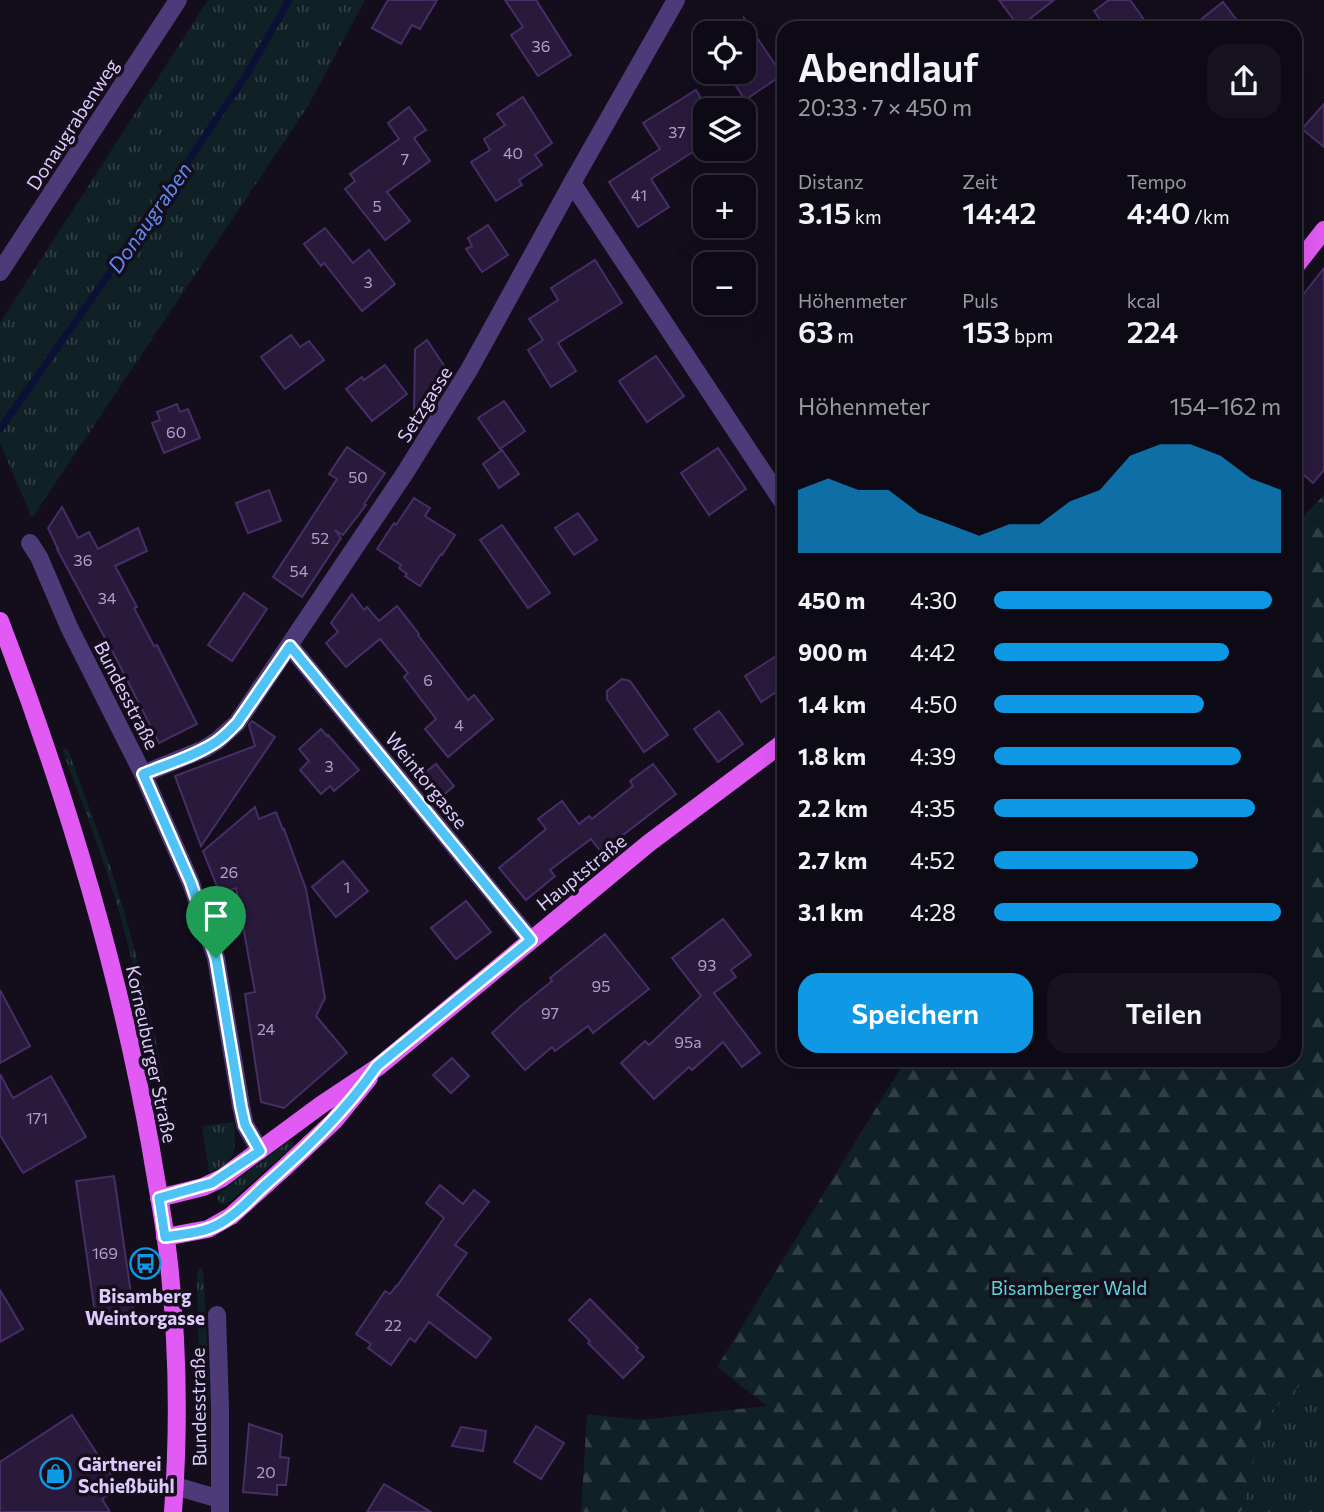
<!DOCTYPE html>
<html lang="de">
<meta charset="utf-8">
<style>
:root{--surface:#0e0a15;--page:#17131e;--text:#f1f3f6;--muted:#9b9aa0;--line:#2e2b34;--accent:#0f99e4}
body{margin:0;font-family:Commissioner,sans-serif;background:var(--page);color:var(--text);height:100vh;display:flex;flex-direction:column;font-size:26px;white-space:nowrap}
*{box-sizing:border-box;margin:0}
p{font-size:23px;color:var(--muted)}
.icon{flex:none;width:38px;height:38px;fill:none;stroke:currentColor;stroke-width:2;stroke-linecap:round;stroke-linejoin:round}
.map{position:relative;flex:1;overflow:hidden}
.sheet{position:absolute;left:777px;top:21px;width:525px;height:1046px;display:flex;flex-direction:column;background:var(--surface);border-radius:21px;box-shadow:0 7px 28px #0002,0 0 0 2px var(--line)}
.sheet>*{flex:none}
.buttons{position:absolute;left:693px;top:21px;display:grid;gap:14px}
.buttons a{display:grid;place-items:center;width:63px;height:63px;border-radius:14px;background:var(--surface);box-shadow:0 7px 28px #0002,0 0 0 2px var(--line);font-size:35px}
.pin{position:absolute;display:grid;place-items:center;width:60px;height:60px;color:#fff;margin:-72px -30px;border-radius:50% 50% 50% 0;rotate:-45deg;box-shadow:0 0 7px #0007}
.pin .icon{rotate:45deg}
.round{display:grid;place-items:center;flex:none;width:74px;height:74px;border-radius:21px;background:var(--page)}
.headline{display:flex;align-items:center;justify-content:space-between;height:119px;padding:0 21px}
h1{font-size:38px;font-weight:600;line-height:52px}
.metrics{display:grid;grid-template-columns:repeat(3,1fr);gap:10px;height:119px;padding:7px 21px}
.metrics div{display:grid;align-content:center}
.metrics b{font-size:30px;font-weight:600}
.metrics small{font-size:19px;font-weight:400}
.metrics p{font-size:19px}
.chart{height:196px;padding:14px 21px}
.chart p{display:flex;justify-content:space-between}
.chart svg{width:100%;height:126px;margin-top:7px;fill:var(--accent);opacity:.7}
.button{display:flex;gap:14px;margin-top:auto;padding:14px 21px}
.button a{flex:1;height:80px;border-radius:21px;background:var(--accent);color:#fff;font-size:28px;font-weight:600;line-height:80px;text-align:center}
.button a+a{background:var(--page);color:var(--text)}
ul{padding:0 21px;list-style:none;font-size:23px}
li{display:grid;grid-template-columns:112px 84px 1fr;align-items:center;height:52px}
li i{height:18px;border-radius:9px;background:var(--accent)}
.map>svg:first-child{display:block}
.grass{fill:url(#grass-tufts)}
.forest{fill:url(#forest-firs)}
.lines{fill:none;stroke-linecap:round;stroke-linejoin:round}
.stream{stroke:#0b1036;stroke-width:7}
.building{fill:#291a3c;stroke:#472e66;stroke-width:2}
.minor{stroke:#4c3b78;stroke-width:18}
.major{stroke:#e15af4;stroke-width:18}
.route-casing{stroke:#fff;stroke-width:14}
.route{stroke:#4fc3f7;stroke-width:9}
.labels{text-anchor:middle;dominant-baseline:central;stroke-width:7;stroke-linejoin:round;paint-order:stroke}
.number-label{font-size:16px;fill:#b09fcc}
.street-label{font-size:19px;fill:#ddcbfc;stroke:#130d1c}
.park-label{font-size:19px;fill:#5dd5d6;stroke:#130d1c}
.poi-label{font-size:19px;font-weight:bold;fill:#ddcbfc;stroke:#130d1c}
.water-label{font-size:21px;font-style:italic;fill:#608bf5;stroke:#130d1c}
</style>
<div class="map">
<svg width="1324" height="1512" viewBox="0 0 1324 1512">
<defs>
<pattern id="grass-tufts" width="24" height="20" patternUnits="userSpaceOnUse" patternTransform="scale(1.75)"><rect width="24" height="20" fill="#102126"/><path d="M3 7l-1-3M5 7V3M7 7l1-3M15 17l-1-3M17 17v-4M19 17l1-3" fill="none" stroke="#324046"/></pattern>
<pattern id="forest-firs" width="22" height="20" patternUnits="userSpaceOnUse" patternTransform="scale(1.75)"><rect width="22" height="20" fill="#102126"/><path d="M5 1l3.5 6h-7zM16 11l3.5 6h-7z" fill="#324046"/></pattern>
</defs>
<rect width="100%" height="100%" fill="#130d1c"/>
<g class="grass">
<polygon points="208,0 365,0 308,106 32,518 0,443 0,323"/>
<path d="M64,748L68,750C82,789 97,827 110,866C135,943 153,1022 168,1101L161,1102C150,1033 135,965 115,898C100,849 81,800 63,752Z"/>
<path d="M233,1122C238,1145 236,1165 209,1172L202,1126Z"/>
<polygon points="289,1141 294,1142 293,1146 232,1200 224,1204 220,1203 217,1198 220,1193"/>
<polygon points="200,1268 203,1270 209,1377 210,1443 208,1454 204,1455 200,1454 198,1448 199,1360 197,1279 198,1271"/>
<polygon points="1324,1376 1324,1512 1240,1512 1262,1419 1306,1380"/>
</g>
<polygon class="forest" points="1324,495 1324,1376 1306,1380 1262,1419 1242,1510 1240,1512 581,1512 587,1414 640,1420 767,1406 717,1367 905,1061 1295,1060 1295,525"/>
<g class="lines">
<polyline class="stream" points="0,429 180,173 247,74 289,0"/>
</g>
<g class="building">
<polygon points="388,0 437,0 420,29 412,25 401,44 372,28"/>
<polygon points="505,0 536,0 571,55 538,76 511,35 523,27"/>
<polygon points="999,0 1054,0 1019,27"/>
<polygon points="1109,0 1130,0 1150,28 1106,28 1094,11"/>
<polygon points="1223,2 1243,28 1190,28"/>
<polygon points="744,18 782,75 745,100 727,72 744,72"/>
<polygon points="696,90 705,105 705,144 651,179 669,207 638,227 609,182 660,149 643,123"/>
<polygon points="523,97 552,143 535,155 542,165 519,180 522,185 496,201 471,162 490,150 484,139 505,125 497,114"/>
<polygon points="1324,104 1324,147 1302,129"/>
<polygon points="409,107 426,130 414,138 430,161 387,192 410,221 385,240 345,189 355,181 350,174 399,139 388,123"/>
<polygon points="488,225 508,255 482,272 466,249 472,246 468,238"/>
<polygon points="325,228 353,263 369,250 395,284 362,311 324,263 321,266 304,244"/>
<polygon points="595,260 622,303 558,343 576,371 551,387 528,350 543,340 529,319 558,300 551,288"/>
<polygon points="1324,268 1324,470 1313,483 1295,467 1295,305"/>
<polygon points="291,335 300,347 309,341 324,360 285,389 261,357"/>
<polygon points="427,340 451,376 414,410 415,349"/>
<polygon points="656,356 684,396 647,422 619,381"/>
<polygon points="385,365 407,394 372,421 346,389 362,377 364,380"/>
<polygon points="504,401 525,431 500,449 478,418"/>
<polygon points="177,404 180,412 188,409 200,438 164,453 152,423 160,420 157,412"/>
<polygon points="347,447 385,473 364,504 366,505 343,535 335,530 341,538 302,597 273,577 337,479 329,474"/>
<polygon points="718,448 746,489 709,515 681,473"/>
<polygon points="502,450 519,474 499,488 483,464"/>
<polygon points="269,490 281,521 248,533 236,503"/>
<polygon points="414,498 430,508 425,516 455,535 442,555 441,554 420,586 405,576 407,574 399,568 401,565 377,549 394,523 396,525"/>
<polygon points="62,507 78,538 89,532 98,549 138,528 147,551 115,566 137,607 134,608 154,646 157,645 197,724 159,743 119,664 57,549 58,549 48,528"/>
<polygon points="578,513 597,540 574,555 555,528"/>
<polygon points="502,525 550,593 528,608 480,540"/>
<polygon points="244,593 267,609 232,661 208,645"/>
<polygon points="352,594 364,610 367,607 379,621 397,606 419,634 418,635 468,700 474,695 493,719 448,757 425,729 436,719 404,677 408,673 380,639 346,667 326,643 338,632 331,623"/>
<polygon points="784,651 784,687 761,702 745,676"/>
<polygon points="622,679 630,681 668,735 644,752 607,699 607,691"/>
<polygon points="719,711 743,744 718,762 694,729"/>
<polygon points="252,721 275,737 201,846 175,776 255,746 249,725"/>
<polygon points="321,729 327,736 328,735 359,770 334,791 330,786 321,794 300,770 309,761 299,749"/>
<polygon points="436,764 454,786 436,801 417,779"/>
<polygon points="653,764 676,794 601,852 591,839 550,870 555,876 526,900 499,868 546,829 538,819 562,801 579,824 589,816 592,819 633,786 630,781"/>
<polygon points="255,807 259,819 276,812 283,830 284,829 306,889 325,998 316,1016 347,1053 284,1108 261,1102 245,994 255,992 236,888 220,894 203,851"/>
<polygon points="343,861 368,891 336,917 312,887"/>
<polygon points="466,901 491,932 456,959 431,928"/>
<polygon points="723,919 751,955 731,970 736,977 714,993 760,1053 742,1067 723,1042 692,1070 689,1067 654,1099 621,1063 645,1041 649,1045 701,996 672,958"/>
<polygon points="605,934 649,989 593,1033 588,1026 555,1051 552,1047 525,1070 492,1033 520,1007 552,981 550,978"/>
<polygon points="0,990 30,1046 0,1063"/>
<polygon points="452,1058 469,1076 451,1093 433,1075"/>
<polygon points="0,1074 13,1098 51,1076 86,1137 23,1173 0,1135"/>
<polygon points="114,1176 135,1322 97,1327 76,1181"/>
<polygon points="440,1185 463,1204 474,1190 489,1202 455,1245 467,1253 437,1295 491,1338 476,1358 429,1322 415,1342 410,1338 391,1365 368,1348 371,1344 356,1334 385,1291 390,1294 396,1286 397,1286 444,1218 426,1203"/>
<polygon points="0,1290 23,1329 0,1342"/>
<polygon points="590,1299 638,1348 636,1350 644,1357 623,1378 588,1343 590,1341 569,1320"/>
<polygon points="72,1415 119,1488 102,1499 110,1512 0,1512 0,1462"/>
<polygon points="249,1424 282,1435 280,1457 289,1458 286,1485 277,1485 277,1495 243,1492"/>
<polygon points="536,1426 564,1443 541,1479 514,1462"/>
<polygon points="461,1427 486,1431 483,1451 452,1446"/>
<polygon points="384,1484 431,1512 367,1512"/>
</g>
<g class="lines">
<g class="minor">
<polyline points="572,183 784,504"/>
<polyline points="0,272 178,0"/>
<polyline points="30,543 39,557 69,627 143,774 191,883 216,958 241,1106 245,1125 260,1151"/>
<polyline points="290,646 531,940"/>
<polyline points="143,774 204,749 217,741 237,723 405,473 469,370 572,183 676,0"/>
<polyline points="217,1315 220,1408 220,1512"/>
<polyline points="175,1486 220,1499"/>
</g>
<g class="major">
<polyline points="1295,267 1324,230"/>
<path d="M0,621C66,793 119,968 151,1149C157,1187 165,1225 169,1264C178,1346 179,1430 173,1512"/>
<polyline points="159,1198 203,1187 222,1178 321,1105 378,1067 649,843 784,742"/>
<polyline points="165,1237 208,1229 231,1216 284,1168 334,1121 369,1078"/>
</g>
</g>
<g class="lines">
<defs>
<path id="route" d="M290,646L531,940L377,1066C345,1112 305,1150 263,1187C249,1200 235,1216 217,1225C202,1233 183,1234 165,1237L159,1198L212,1183L260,1151L245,1125L241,1107L216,958L191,883L143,774C167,764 195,756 216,742C224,737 230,730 237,723Z"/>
</defs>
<use href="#route" class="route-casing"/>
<use href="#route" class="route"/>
</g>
<defs>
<symbol id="bus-ring" viewBox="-11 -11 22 22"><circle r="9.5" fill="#130d1c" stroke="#0f99e4" stroke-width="1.5"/><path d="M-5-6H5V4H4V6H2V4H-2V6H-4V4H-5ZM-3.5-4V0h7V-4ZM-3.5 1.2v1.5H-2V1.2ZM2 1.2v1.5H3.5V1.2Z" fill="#0f99e4"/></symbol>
<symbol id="shop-ring" viewBox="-11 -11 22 22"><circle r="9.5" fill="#130d1c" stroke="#0f99e4" stroke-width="1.5"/><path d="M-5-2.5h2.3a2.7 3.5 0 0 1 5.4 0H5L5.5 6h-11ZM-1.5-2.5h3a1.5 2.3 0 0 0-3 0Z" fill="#0f99e4"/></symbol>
</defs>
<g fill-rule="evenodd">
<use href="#bus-ring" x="128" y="1246" width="35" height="35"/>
<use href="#shop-ring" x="38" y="1456" width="35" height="35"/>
</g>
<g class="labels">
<g class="number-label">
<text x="541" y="45">36</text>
<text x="677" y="131">37</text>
<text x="513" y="152">40</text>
<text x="405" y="158">7</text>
<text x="639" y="194">41</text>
<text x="377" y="205">5</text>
<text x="368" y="281">3</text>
<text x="176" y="431">60</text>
<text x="358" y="476">50</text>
<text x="320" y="537">52</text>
<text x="83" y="559">36</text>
<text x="299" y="570">54</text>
<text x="107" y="597">34</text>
<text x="428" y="679">6</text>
<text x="459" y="724">4</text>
<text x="329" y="765">3</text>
<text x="229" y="871">26</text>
<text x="347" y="886">1</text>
<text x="707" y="964">93</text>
<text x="601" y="985">95</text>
<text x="550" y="1012">97</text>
<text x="266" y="1028">24</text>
<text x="688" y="1041">95a</text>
<text x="37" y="1117">171</text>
<text x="105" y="1252">169</text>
<text x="393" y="1324">22</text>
<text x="266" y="1471">20</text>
</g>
<g class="street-label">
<text transform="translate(72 124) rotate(-57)">Donaugrabenweg</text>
<text transform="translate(424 404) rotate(-58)">Setzgasse</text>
<text transform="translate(127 695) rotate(63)">Bundesstraße</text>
<text transform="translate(427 780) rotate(51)">Weintorgasse</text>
<text transform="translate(581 872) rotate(-39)">Hauptstraße</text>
<text transform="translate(152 1054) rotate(78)">Korneuburger Straße</text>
<text transform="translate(198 1407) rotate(-91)">Bundesstraße</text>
</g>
<g class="park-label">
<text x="1069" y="1287">Bisamberger Wald</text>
</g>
<g class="poi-label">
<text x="145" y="1295">Bisamberg<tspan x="145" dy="22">Weintorgasse</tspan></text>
<text x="78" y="1463" text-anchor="start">Gärtnerei<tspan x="78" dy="22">Schießbühl</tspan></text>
</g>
<g class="water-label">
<text transform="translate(149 217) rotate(-55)">Donaugraben</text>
</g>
</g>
</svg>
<div class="buttons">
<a><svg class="icon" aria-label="locate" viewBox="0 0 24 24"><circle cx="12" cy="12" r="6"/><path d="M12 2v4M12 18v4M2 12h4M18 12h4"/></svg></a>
<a><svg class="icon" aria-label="layers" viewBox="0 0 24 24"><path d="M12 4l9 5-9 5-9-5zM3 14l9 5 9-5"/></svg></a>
<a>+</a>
<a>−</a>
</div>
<div class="pin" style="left:216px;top:958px;background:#1e9e55"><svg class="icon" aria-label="arrive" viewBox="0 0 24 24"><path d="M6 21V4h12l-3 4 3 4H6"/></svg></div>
<section class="sheet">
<div class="headline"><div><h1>Abendlauf</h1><p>20:33 · 7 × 450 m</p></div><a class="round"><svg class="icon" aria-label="share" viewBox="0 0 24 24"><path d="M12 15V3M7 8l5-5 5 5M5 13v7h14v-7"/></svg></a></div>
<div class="metrics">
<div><p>Distanz</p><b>3.15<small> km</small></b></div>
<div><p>Zeit</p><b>14:42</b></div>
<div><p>Tempo</p><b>4:40<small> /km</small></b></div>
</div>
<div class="metrics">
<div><p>Höhenmeter</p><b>63<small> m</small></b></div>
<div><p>Puls</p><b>153<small> bpm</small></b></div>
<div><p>kcal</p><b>224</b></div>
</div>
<div class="chart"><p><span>Höhenmeter</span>154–162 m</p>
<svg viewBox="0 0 160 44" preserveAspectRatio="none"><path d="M0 44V22L10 18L20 22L30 22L40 30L50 34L60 38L70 34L80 34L90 26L100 22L110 10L120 6L130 6L140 10L150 18L160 22V44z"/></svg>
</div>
<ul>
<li><b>450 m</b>4:30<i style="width:97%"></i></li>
<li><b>900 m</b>4:42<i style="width:82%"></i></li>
<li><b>1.4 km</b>4:50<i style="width:73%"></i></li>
<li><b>1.8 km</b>4:39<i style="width:86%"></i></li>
<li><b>2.2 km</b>4:35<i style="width:91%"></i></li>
<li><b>2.7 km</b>4:52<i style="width:71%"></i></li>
<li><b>3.1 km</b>4:28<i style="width:100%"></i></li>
</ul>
<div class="button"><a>Speichern</a><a>Teilen</a></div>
</section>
</div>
